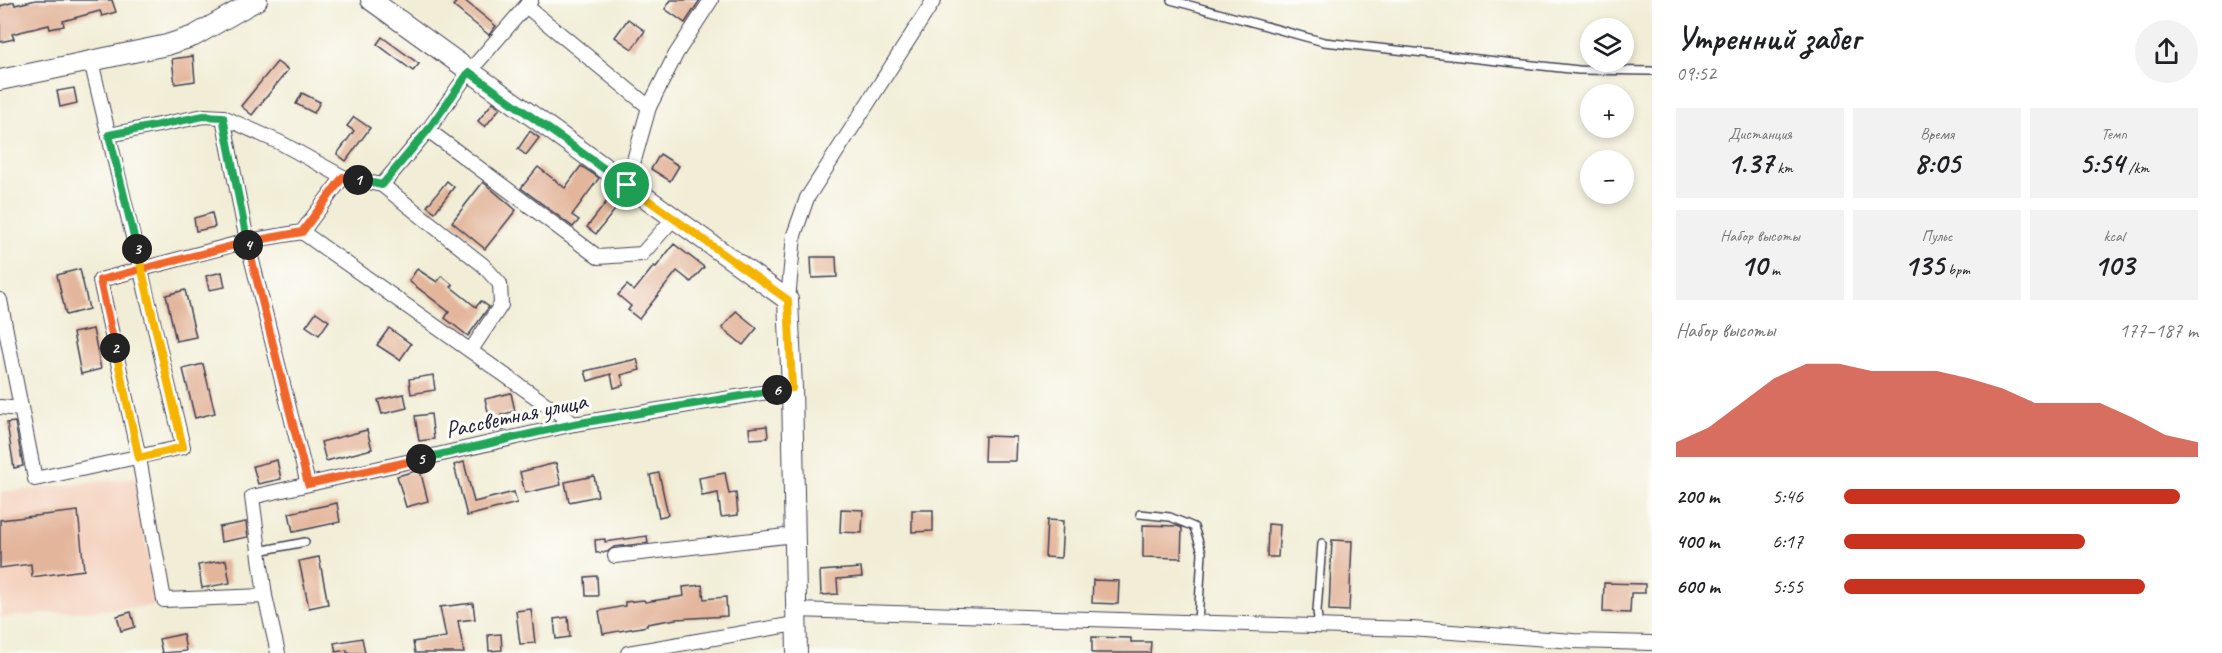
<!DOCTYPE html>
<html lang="ru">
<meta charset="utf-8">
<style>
:root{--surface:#fff;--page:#f2f2f2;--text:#202124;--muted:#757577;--accent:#c8321e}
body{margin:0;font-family:Caveat,sans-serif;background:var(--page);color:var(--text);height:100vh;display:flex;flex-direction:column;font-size:22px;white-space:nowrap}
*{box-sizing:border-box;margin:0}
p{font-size:20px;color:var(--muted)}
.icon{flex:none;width:33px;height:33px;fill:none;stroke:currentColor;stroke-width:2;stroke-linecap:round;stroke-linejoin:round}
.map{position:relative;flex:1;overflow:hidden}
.details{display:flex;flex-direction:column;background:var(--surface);width:570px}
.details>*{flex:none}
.tools{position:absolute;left:1580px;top:18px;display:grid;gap:12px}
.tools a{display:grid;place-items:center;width:54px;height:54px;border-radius:50%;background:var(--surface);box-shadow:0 3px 9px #0003;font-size:30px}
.pin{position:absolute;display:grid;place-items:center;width:51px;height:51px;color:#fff;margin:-26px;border:3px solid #fff;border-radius:50%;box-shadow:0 2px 6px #0007}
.km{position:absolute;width:30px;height:30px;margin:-15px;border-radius:50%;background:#222;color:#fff;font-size:16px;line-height:30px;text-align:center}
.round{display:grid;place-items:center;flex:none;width:63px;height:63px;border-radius:32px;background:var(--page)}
.headline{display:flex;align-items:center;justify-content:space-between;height:102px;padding:0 24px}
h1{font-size:33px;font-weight:800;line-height:45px}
.stats{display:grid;grid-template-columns:repeat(3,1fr);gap:9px;height:102px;padding:6px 24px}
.stats div{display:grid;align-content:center;border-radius:0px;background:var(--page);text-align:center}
.stats b{font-size:30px;font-weight:800}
.stats small{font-size:16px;font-weight:400}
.stats p{font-size:16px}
.chart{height:168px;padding:12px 24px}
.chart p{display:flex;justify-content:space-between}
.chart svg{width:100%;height:108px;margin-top:6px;fill:var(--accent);opacity:.7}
ul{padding:0 24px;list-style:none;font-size:20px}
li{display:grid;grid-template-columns:96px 72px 1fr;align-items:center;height:45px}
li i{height:15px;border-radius:8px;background:var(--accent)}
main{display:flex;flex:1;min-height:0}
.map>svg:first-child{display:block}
.built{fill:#f4d3c0}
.building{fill:#e3b59b}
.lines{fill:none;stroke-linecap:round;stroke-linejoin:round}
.lane-casing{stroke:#414052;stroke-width:10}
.street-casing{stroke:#414052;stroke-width:16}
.secondary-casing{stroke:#414052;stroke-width:22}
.lane{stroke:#fff;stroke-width:7}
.street{stroke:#fff;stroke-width:14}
.secondary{stroke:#fff;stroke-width:20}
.split-1-casing{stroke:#fff;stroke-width:12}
.split-2-casing{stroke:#fff;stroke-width:12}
.split-3-casing{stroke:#fff;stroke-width:12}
.split-4-casing{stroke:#fff;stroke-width:12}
.split-5-casing{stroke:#fff;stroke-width:12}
.split-6-casing{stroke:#fff;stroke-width:12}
.split-7-casing{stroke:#fff;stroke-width:12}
.split-1{stroke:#22a559;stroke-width:8}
.split-2{stroke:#f0652b;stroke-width:8}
.split-3{stroke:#f5b400;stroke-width:8}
.split-4{stroke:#22a559;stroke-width:8}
.split-5{stroke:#f0652b;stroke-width:8}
.split-6{stroke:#22a559;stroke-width:8}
.split-7{stroke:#f5b400;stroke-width:8}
.labels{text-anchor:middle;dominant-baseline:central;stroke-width:6;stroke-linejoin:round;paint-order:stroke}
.street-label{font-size:24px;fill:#22223b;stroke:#fdfcf7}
</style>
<main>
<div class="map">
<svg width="1652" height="653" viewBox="0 0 1652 653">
<rect width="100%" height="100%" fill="#fdfcf7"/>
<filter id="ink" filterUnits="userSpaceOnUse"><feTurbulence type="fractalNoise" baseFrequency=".0167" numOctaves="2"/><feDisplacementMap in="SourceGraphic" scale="12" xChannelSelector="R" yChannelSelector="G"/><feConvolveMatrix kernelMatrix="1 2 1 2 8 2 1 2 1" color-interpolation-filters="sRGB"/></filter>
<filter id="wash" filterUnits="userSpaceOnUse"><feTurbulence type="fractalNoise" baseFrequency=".008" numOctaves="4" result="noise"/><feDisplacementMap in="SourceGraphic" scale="24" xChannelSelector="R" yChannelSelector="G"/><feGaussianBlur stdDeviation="1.35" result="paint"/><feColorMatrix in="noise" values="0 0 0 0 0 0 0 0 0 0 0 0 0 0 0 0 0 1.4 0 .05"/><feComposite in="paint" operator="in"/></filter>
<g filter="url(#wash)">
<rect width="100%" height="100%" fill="#f1edd6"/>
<polygon class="built" points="137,478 154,606 0,617 0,492"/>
<g id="blocks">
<g class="building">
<polygon points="36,0 112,0 116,12 102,16 100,11 63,21 64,26 50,29 49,25 16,33 12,34 14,39 0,42 0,6 14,2 15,5"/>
<polygon points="458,0 464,0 496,26 489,35 453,6"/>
<polygon points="671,0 700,0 685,23 665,9"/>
<polygon points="628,19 645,31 632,49 615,37"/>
<polygon points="382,37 419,64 413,71 377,44"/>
<polygon points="193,56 195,81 175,84 172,59"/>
<polygon points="277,62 288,70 252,115 241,106"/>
<polygon points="74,88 77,103 60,107 57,91"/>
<polygon points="302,93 320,102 314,113 296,104"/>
<polygon points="493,102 500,108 485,127 478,121"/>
<polygon points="354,117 370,128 346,161 337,154 354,131 347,126"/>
<polygon points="530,131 539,138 526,155 518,149"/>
<polygon points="660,154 679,166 670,181 651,169"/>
<polygon points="581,166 599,178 572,215 579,220 573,227 521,188 538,167 565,188"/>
<polygon points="447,181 454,187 435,212 427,206"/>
<polygon points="483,182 516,210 485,249 452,222"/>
<polygon points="615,191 625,197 596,234 587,227"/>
<polygon points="212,213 215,227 196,231 194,218"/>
<polygon points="674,244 704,267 691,282 677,271 639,319 628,310 631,306 618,295 627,285 634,291 654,266 656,267"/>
<polygon points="811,257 836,257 837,277 812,278"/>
<polygon points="80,269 89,309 66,315 57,275"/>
<polygon points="417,269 437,282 442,276 453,285 451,287 476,307 481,301 489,307 468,336 445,318 449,312 409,281"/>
<polygon points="222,272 225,287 209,290 206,276"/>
<polygon points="185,290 196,337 176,341 166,295"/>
<polygon points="736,311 757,328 743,345 722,328"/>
<polygon points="316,312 329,321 319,335 306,326"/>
<polygon points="389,328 411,344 400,360 377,345"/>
<polygon points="93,329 101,369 81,374 73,333"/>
<polygon points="637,359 640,370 621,375 624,385 614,388 611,374 588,381 585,371"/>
<polygon points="203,364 215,413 195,418 183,369"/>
<polygon points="433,375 435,390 411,394 409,379"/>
<polygon points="511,393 515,411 501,415 504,430 493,432 485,399"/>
<polygon points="404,394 407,408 382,414 378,400"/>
<polygon points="431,414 434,439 419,441 415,416"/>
<polygon points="15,422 23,466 14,468 7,423"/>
<polygon points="767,426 768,438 750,439 749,428"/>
<polygon points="367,430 372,449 326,461 321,442"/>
<polygon points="985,436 1016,437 1015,461 984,461"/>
<polygon points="277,460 281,479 258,484 253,466"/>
<polygon points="464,462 474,502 514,492 517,503 467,516 454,465"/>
<polygon points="556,463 561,485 525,493 520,472"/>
<polygon points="420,470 428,501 406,507 397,476"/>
<polygon points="659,473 668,515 659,517 650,475"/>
<polygon points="725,473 729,494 736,493 738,515 721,517 718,493 702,496 699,478"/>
<polygon points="594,476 598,496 569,502 565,482"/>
<polygon points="337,503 340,522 293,532 289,513"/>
<polygon points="841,509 863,510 862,533 840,532"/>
<polygon points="912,510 933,510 933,531 912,532"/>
<polygon points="78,511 84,570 32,577 31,564 0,568 0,520"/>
<polygon points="1047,520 1063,521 1061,558 1045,557"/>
<polygon points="246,522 248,537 221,542 219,527"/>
<polygon points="1268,524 1280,525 1278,557 1267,557"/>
<polygon points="1143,525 1177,526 1182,528 1181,558 1143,557"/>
<polygon points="647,536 648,543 614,547 607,552 596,553 595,540 605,539 605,542"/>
<polygon points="1332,540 1352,541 1349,611 1329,610"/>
<polygon points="319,557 328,604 309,608 299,561"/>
<polygon points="226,560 230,583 202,588 198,565"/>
<polygon points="861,568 862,577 837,579 838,594 821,595 820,571"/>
<polygon points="597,576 598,596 586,596 585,577"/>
<polygon points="1093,580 1119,581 1118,604 1092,603"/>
<polygon points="1604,583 1645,584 1645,593 1631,593 1630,613 1603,612"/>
<polygon points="702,585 704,599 726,597 727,616 676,619 647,624 647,626 603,634 599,611 625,606 625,602 644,600 645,602 684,596 683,587"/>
<polygon points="473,603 475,619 458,621 464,653 415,653 413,642 446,637 440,607"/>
<polygon points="531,609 535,643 520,644 516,611"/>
<polygon points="131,612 135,627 121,631 117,616"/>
<polygon points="568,617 570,637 556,639 554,619"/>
<polygon points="183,634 186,651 162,653 159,639"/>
<polygon points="501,634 502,650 489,651 488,635"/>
<polygon points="1092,637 1131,638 1131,642 1151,642 1150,653 1092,653"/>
<polygon points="362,638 365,653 347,653 347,650 336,652 334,643"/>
</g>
</g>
</g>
<g filter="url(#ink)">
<use href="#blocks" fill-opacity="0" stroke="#414052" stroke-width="1.5"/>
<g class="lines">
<defs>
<g id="lane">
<polyline points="1171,0 1324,42 1579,70 1652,71"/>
<polyline points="1140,514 1170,517 1194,527 1202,552 1198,623"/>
<polyline points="259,551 305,542"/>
<polyline points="1319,627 1317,611 1322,543"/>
</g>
<g id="street">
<polyline points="526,6 649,107"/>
<polyline points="223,117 247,241 308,484"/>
<polyline points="428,130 598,257 642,254 674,218"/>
<polyline points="109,135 204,116 223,117 281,143 343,177 382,185 483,265 500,284 501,305 471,350"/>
<polyline points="382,185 428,130 469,72 531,0"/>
<polyline points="627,185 649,107 676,54 711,0"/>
<polyline points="302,232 574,424"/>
<polyline points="0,300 35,479 183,447 91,61"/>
<polyline points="788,300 794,235 807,198 934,0"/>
<polyline points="0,407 21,409"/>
<polyline points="615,556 794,535"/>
<polyline points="265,596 164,600 139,458 100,280 247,241 302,232 343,177"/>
<polyline points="795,610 1411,629 1573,641 1652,643"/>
<polyline points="278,653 265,596 252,497 574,424 792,388"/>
<polyline points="628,653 795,624"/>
</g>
<g id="secondary">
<polyline points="371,0 788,300 792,388 797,653"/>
<polyline points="0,80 167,45 194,36 257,0"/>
</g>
</defs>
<use href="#lane" class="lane-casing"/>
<use href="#street" class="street-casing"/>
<use href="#secondary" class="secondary-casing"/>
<use href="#lane" class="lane"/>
<use href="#street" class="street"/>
<use href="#secondary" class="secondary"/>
</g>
</g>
<g class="lines" filter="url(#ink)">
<defs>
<polyline id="split-1" points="358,180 382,185 428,130 469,72 627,185"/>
<polyline id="split-2" points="115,348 100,280 247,242 302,232 343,177 358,180"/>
<polyline id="split-3" points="115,348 139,458 183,447 137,249"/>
<polyline id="split-4" points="137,249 109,135 204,116 223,117 248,245"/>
<polyline id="split-5" points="248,245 308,484 421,459"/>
<polyline id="split-6" points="421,459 574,424 777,390"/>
<polyline id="split-7" points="627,185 788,300 792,388 777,390"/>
</defs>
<use href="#split-1" class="split-1-casing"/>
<use href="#split-2" class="split-2-casing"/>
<use href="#split-3" class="split-3-casing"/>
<use href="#split-4" class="split-4-casing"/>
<use href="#split-5" class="split-5-casing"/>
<use href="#split-6" class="split-6-casing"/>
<use href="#split-7" class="split-7-casing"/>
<use href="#split-1" class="split-1"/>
<use href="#split-2" class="split-2"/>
<use href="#split-3" class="split-3"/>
<use href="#split-4" class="split-4"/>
<use href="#split-5" class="split-5"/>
<use href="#split-6" class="split-6"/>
<use href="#split-7" class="split-7"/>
</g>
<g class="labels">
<g class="street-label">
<text transform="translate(516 415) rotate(-12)">Рассветная улица</text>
</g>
</g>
</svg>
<div class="tools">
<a><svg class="icon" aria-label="layers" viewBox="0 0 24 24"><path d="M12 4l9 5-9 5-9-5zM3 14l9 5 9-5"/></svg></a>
<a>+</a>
<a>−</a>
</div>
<div class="pin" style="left:627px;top:185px;background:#1e9e55"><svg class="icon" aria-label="arrive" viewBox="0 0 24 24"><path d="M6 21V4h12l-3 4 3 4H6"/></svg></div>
<b class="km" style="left:358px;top:180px">1</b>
<b class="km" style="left:115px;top:348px">2</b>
<b class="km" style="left:137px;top:249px">3</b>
<b class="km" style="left:248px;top:245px">4</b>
<b class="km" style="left:421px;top:459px">5</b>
<b class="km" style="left:777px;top:390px">6</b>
</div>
<section class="details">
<div class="headline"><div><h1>Утренний забег</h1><p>09:52</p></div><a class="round"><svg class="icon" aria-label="share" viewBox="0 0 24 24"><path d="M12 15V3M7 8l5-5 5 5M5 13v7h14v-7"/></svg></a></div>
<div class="stats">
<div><p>Дистанция</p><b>1.37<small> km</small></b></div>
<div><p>Время</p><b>8:05</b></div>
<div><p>Темп</p><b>5:54<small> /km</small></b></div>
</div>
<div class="stats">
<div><p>Набор высоты</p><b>10<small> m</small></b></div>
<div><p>Пульс</p><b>135<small> bpm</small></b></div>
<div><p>kcal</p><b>103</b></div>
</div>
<div class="chart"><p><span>Набор высоты</span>177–187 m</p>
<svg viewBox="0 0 160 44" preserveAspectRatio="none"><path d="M0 44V38L10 32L20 22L30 12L40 6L50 6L60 9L70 9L80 9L90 12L100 16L110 22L120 22L130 22L140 28L150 35L160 38V44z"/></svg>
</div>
<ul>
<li><b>200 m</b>5:46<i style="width:95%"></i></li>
<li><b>400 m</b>6:17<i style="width:68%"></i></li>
<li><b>600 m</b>5:55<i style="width:85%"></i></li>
</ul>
</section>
</main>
